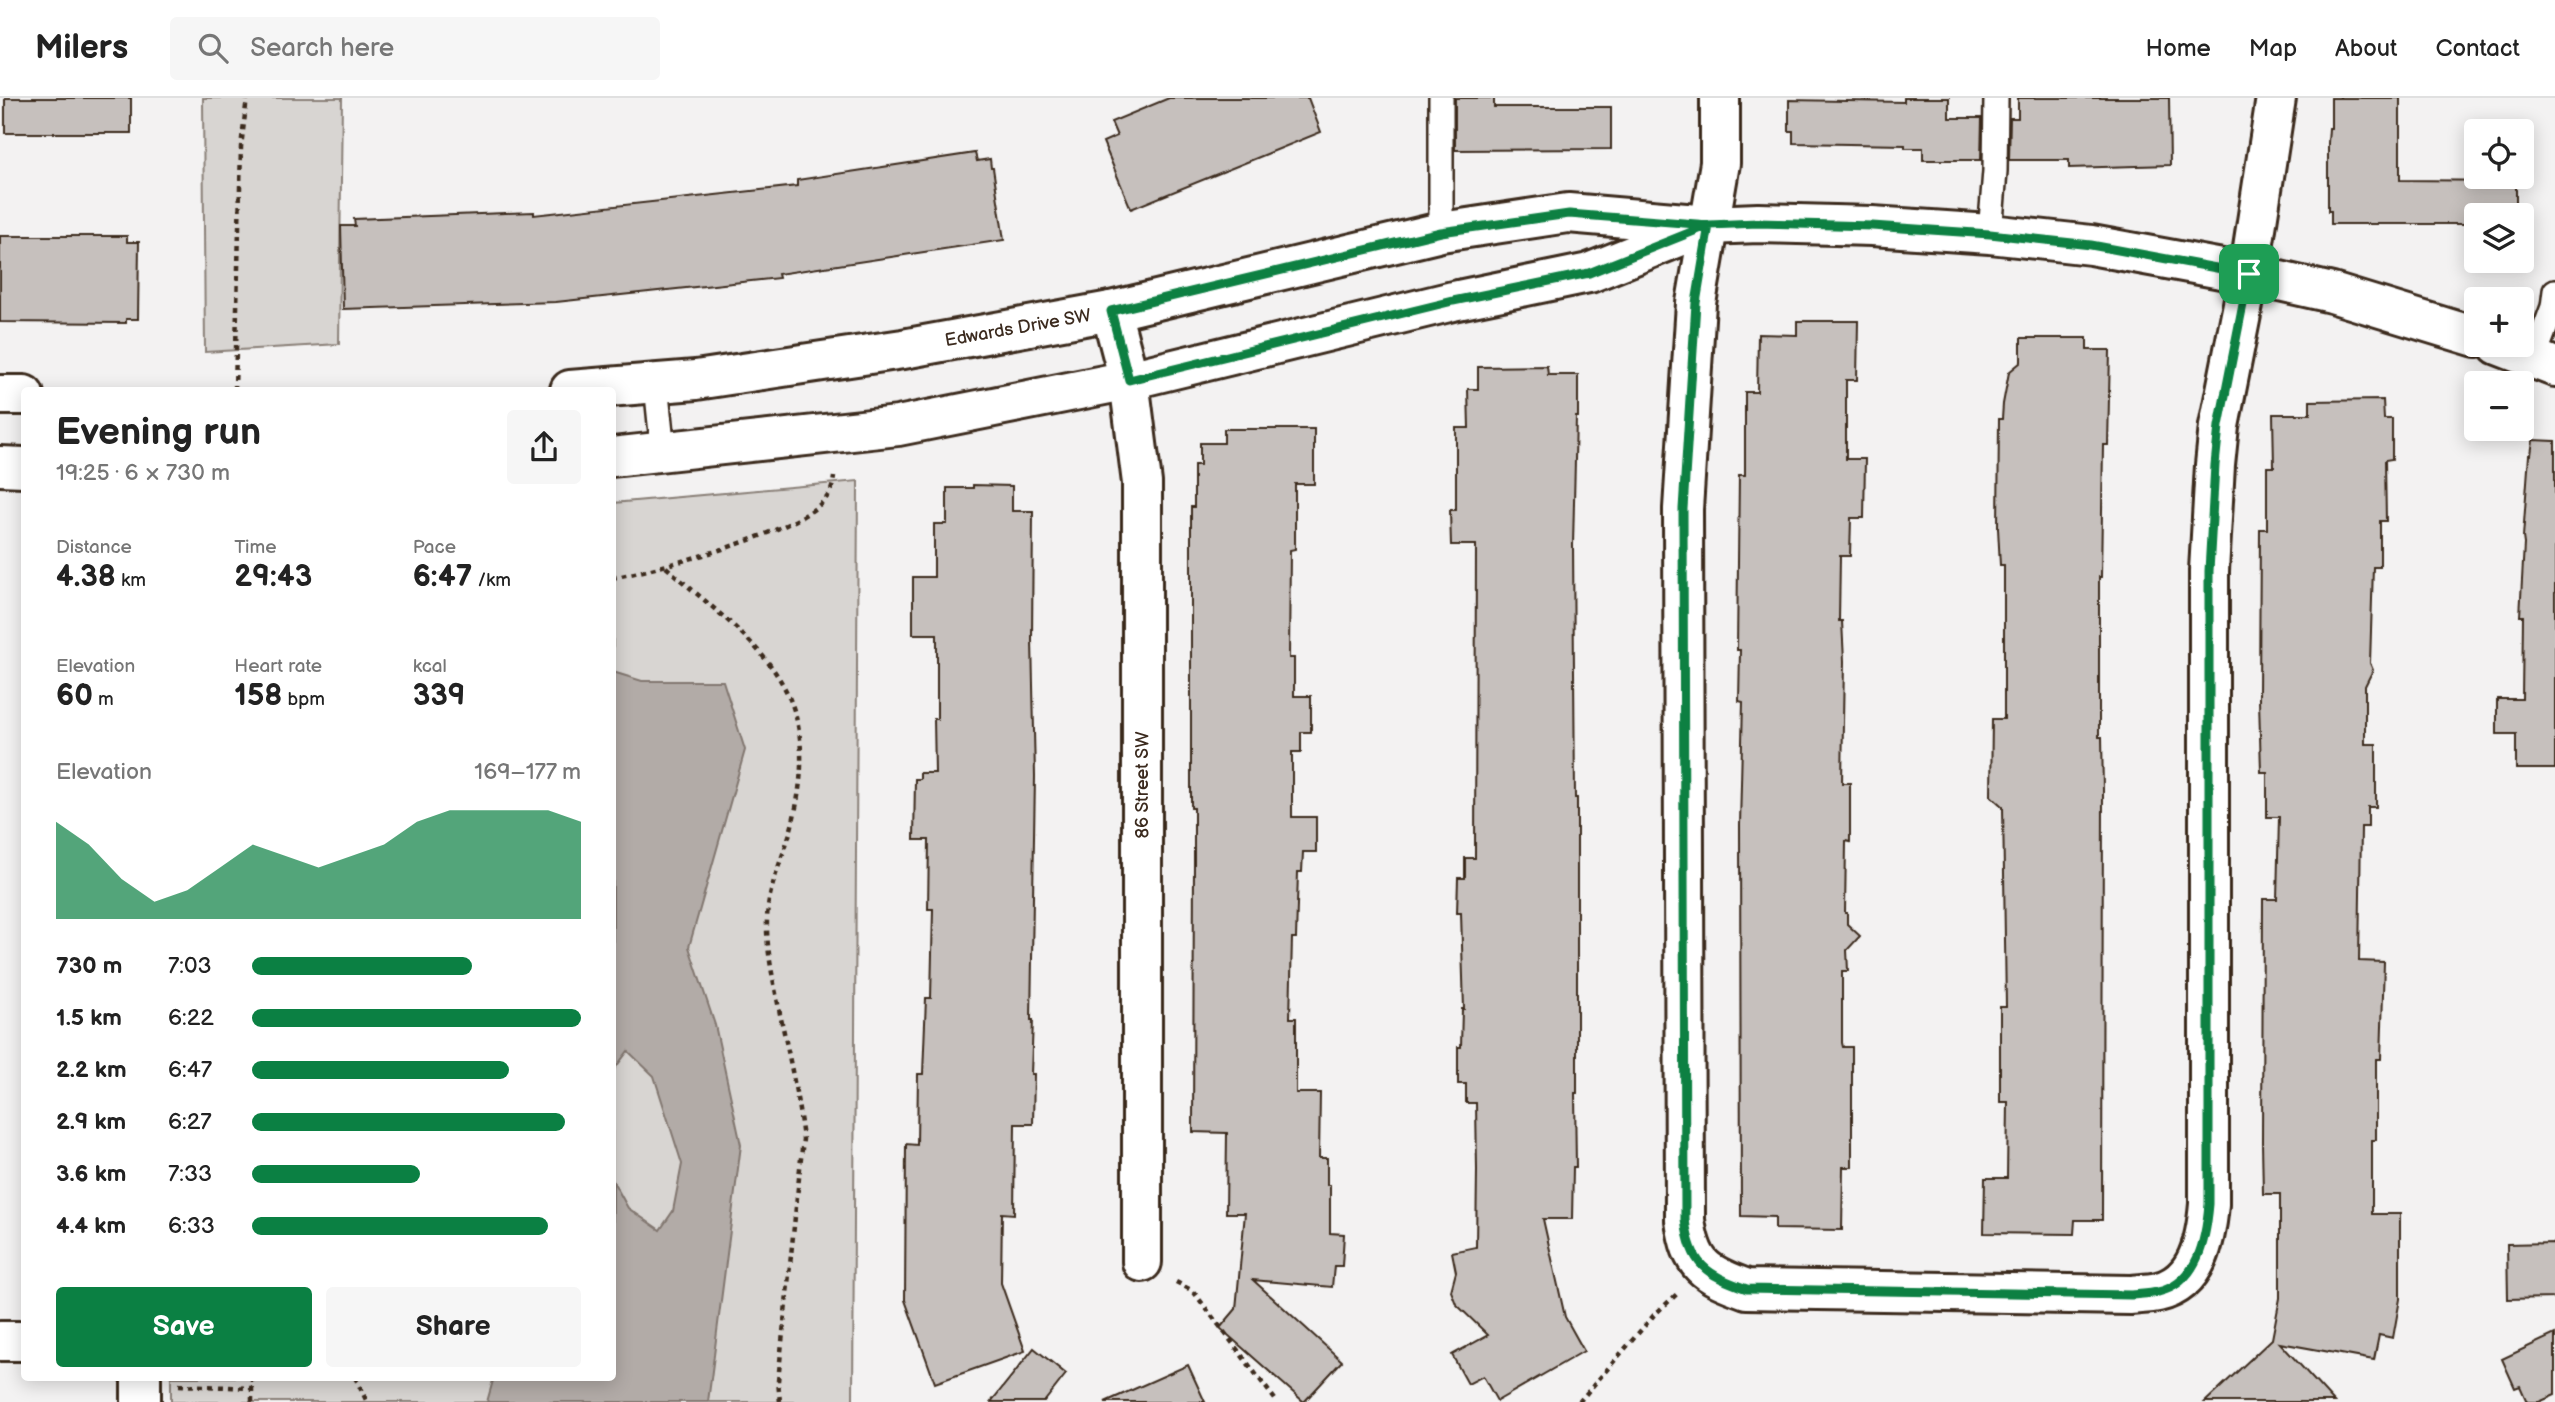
<!DOCTYPE html>
<meta charset="utf-8">
<style>
:root{--surface:#fff;--page:#f6f6f6;--text:#222;--muted:#767676;--line:#e0e0e0;--accent:#0b8043}
body{margin:0;font-family:"Balsamiq Sans",sans-serif;background:var(--page);color:var(--text);height:100vh;display:flex;flex-direction:column;font-size:26px;white-space:nowrap}
*{box-sizing:border-box;margin:0}
p{font-size:23px;color:var(--muted)}
.icon{flex:none;width:38px;height:38px;fill:none;stroke:currentColor;stroke-width:2;stroke-linecap:round;stroke-linejoin:round}
.map{position:relative;flex:1;overflow:hidden}
.drawer{position:absolute;left:21px;top:289px;width:595px;height:994px;display:flex;flex-direction:column;background:var(--surface);border-radius:7px;box-shadow:0 4px 18px #0003}
.drawer>*{flex:none}
.tools{position:absolute;left:2464px;top:21px;display:grid;gap:14px}
.tools a{display:grid;place-items:center;width:70px;height:70px;border-radius:7px;background:var(--surface);box-shadow:0 4px 18px #0003;font-size:35px}
.pin{position:absolute;display:grid;place-items:center;width:60px;height:60px;color:#fff;margin:-30px;border-radius:14px;box-shadow:0 4px 10px #0006}
.round{display:grid;place-items:center;flex:none;width:74px;height:74px;border-radius:7px;background:var(--page)}
.overview{display:flex;align-items:center;justify-content:space-between;height:119px;padding:0 35px}
h1{font-size:38px;font-weight:700;line-height:52px}
.metrics{display:grid;grid-template-columns:repeat(3,1fr);gap:10px;height:119px;padding:7px 35px}
.metrics div{display:grid;align-content:center}
.metrics b{font-size:30px;font-weight:700}
.metrics small{font-size:19px;font-weight:400}
.metrics p{font-size:19px}
.chart{height:196px;padding:14px 35px}
.chart p{display:flex;justify-content:space-between}
.chart svg{width:100%;height:126px;margin-top:7px;fill:var(--accent);opacity:.7}
.action{display:flex;gap:14px;margin-top:auto;padding:14px 35px}
.action a{flex:1;height:80px;border-radius:7px;background:var(--accent);color:#fff;font-size:28px;font-weight:700;line-height:80px;text-align:center}
.action a+a{background:var(--page);color:var(--text)}
ul{padding:0 35px;list-style:none;font-size:23px}
li{display:grid;grid-template-columns:112px 84px 1fr;align-items:center;height:52px}
li i{height:18px;border-radius:9px;background:var(--accent)}
header{display:flex;align-items:center;gap:42px;box-sizing:border-box;height:98px;padding:0 35px;background:var(--surface);border-bottom:2px solid var(--line)}
header strong{font-size:33px}
nav{display:flex;gap:38px;margin-inline-start:auto;font-size:24px}
.search{width:490px;height:63px;background:var(--page);display:flex;align-items:center;gap:18px;box-sizing:border-box;padding:0 24px;border-radius:7px;color:var(--muted);font-size:26px}
.map>svg:first-child{display:block}
.green{fill:#d8d5d2;stroke:#8a8078;stroke-width:2}
.water{fill:#b2aba7;stroke:#827770;stroke-width:2}
.building{fill:#c6c0bd;stroke:#3b2a1e;stroke-width:2}
.lines{fill:none;stroke-linecap:round;stroke-linejoin:round}
.service-casing{stroke:#3b2a1e;stroke-width:28}
.minor-casing{stroke:#3b2a1e;stroke-width:44}
.tertiary-casing{stroke:#3b2a1e;stroke-width:44}
.path{stroke:#3b2a1e;stroke-width:4.5;stroke-dasharray:5 5;stroke-linecap:butt}
.service{stroke:#fff;stroke-width:23}
.minor{stroke:#fff;stroke-width:38}
.tertiary{stroke:#fff;stroke-width:38}
.route-casing{stroke:#fff;stroke-width:14}
.route{stroke:#0b8043;stroke-width:9}
.labels{text-anchor:middle;dominant-baseline:central;stroke-width:6;stroke-linejoin:round;paint-order:stroke}
.street-label{font-size:18px;fill:#3b2a1e;stroke:#fff}
</style>
<header>
<strong>Milers</strong>
<div class="search"><svg class="icon" aria-label="search" viewBox="0 0 24 24"><circle cx="10" cy="10" r="6"/><path d="M15 15l6 6"/></svg>Search here</div>
<nav><a>Home</a><a>Map</a><a>About</a><a>Contact</a></nav>
</header>
<div class="map">
<svg width="2555" height="1304" viewBox="0 0 2555 1304">
<rect width="100%" height="100%" fill="#f3f2f2"/>
<filter id="ink" filterUnits="userSpaceOnUse"><feTurbulence type="fractalNoise" baseFrequency=".0143" numOctaves="2"/><feDisplacementMap in="SourceGraphic" scale="14" xChannelSelector="R" yChannelSelector="G"/><feConvolveMatrix kernelMatrix="1 2 1 2 8 2 1 2 1" color-interpolation-filters="sRGB"/></filter>
<g filter="url(#ink)">
<g class="green">
<polygon points="203,0 342,0 339,246 205,254"/>
<polygon points="858,383 853,1304 171,1304 171,1279 612,1279 613,405"/>
</g>
<polygon class="water" points="613,574 642,583 723,583 745,652 689,849 715,927 741,1047 708,1304 487,1304 494,1279 612,1279 613,1083 628,1110 660,1132 673,1113 682,1066 654,978 628,953 613,973"/>
<g class="building">
<rect x="5" y="0" width="126" height="35"/>
<polygon points="1169,0 1308,0 1321,34 1131,111 1103,44 1117,38 1111,24"/>
<polygon points="1455,0 1494,0 1494,9 1611,9 1611,51 1455,52"/>
<polygon points="1904,0 1949,0 1949,20 1982,20 1981,62 1923,62 1923,50 1905,50 1905,47 1793,45 1793,33 1789,33 1789,2 1904,4"/>
<polygon points="2018,0 2169,0 2170,67 2069,70 2069,62 2009,62 2010,20 2018,20"/>
<polygon points="2331,0 2400,0 2400,82 2516,83 2516,117 2476,117 2476,126 2331,126 2331,113 2328,113 2328,45 2329,30 2331,30"/>
<polygon points="975,55 977,63 990,61 991,70 993,70 1004,142 778,176 779,180 556,204 343,211 341,128 355,128 354,121 534,114 534,117 797,88 797,82"/>
<polygon points="0,138 127,138 127,144 139,144 138,221 126,221 126,225 0,224"/>
<polygon points="1797,223 1858,223 1857,282 1846,282 1846,361 1865,361 1864,420 1851,420 1850,458 1840,458 1839,523 1842,523 1844,563 1842,685 1850,685 1850,744 1846,743 1845,815 1847,815 1847,826 1860,838 1847,852 1848,873 1842,873 1842,945 1843,949 1852,949 1852,1069 1843,1069 1842,1132 1775,1131 1775,1119 1741,1118 1740,727 1743,604 1739,603 1740,552 1737,552 1739,377 1745,377 1745,294 1757,294 1758,236 1797,237"/>
<polygon points="2021,240 2087,240 2087,252 2110,252 2108,347 2103,347 2101,479 2099,479 2099,639 2102,639 2103,692 2102,1122 2075,1122 2074,1136 1984,1135 1985,1080 2007,1080 2008,1004 2000,1004 2000,909 2006,909 2003,709 1991,698 1992,621 2004,621 2004,467 2000,467 1998,430 1999,321 2002,321 2003,306 2009,274 2021,264"/>
<polygon points="1547,268 1548,277 1578,277 1578,319 1576,319 1573,447 1575,700 1577,700 1577,995 1575,995 1576,1069 1573,1069 1572,1121 1543,1121 1565,1219 1584,1253 1497,1303 1483,1278 1468,1286 1452,1257 1488,1237 1456,1206 1451,1193 1456,1174 1452,1154 1476,1149 1477,1072 1476,1005 1466,1005 1466,986 1458,986 1458,949 1461,949 1462,911 1464,911 1461,815 1457,815 1458,780 1465,780 1465,760 1475,760 1476,447 1451,447 1450,412 1456,412 1456,330 1469,330 1468,291 1478,291 1478,269"/>
<polygon points="2383,302 2384,321 2392,321 2392,361 2385,362 2386,423 2380,423 2380,469 2373,469 2370,565 2373,572 2365,588 2365,646 2376,646 2376,709 2368,709 2368,729 2361,729 2359,863 2384,864 2381,961 2376,961 2376,1042 2372,1042 2372,1116 2400,1116 2400,1201 2393,1240 2379,1237 2374,1262 2280,1245 2334,1304 2205,1304 2272,1241 2280,1200 2280,1096 2263,1096 2262,1044 2263,801 2277,801 2279,719 2267,719 2267,674 2261,674 2259,601 2260,431 2267,431 2267,369 2274,369 2273,316 2310,316 2310,303"/>
<polygon points="1224,331 1314,331 1314,386 1295,386 1295,451 1290,452 1289,560 1294,560 1294,598 1311,598 1311,634 1301,634 1301,654 1292,654 1292,719 1316,719 1316,754 1303,754 1302,774 1298,774 1296,840 1292,840 1290,920 1296,920 1296,995 1320,995 1319,1060 1327,1060 1327,1087 1330,1087 1330,1135 1344,1136 1342,1168 1334,1168 1332,1189 1253,1182 1342,1263 1304,1304 1220,1230 1236,1211 1245,1115 1226,1115 1227,1035 1193,1034 1194,764 1194,710 1191,710 1191,409 1194,409 1194,367 1200,367 1200,345 1224,345"/>
<polygon points="2533,342 2555,343 2555,671 2516,671 2516,636 2497,636 2497,601 2522,601 2523,518 2520,518 2524,446 2523,439 2529,357 2531,357"/>
<polygon points="973,387 1012,388 1012,413 1033,413 1032,542 1035,678 1031,922 1033,922 1031,976 1034,976 1033,1026 1015,1026 1014,1116 1002,1115 1001,1185 1025,1253 935,1285 905,1202 906,1046 917,1047 918,976 923,976 926,900 931,900 933,811 928,811 929,742 914,742 915,681 920,681 920,675 935,675 934,621 937,621 937,536 913,536 913,479 934,479 934,426 947,426 947,390 973,390"/>
<polygon points="2555,1145 2555,1200 2508,1201 2507,1146"/>
<polygon points="2555,1236 2555,1297 2539,1304 2527,1304 2520,1288 2515,1290 2502,1261"/>
<polygon points="1034,1250 1066,1276 1044,1304 991,1304"/>
<polygon points="1188,1267 1205,1304 1105,1304"/>
</g>
<g class="lines">
<defs>
<g id="service">
<polyline points="1441,0 1441,134"/>
<polyline points="1990,136 1995,73 1996,0"/>
<polyline points="2534,260 2553,209 2555,193"/>
<polyline points="656,286 663,355"/>
</g>
<g id="minor">
<path d="M1720,0V65L1696,205L1683,411L1685,1122C1691,1168 1705,1176 1747,1191L2131,1197C2139,1196 2149,1196 2158,1194C2198,1185 2206,1141 2209,1106V473L2215,367L2219,328L2249,176L2276,0"/>
<polyline points="1111,213 1129,282 1142,385 1142,1164"/>
<polyline points="0,1243 24,1243"/>
</g>
<g id="tertiary">
<polyline points="2498,247 2555,269"/>
<polyline points="570,292 696,282 903,251 1111,213 1441,134 1568,115 1709,127 1758,125 1872,128 1990,136 2091,147 2249,176 2332,195 2476,239"/>
<polyline points="0,297 24,297"/>
<polyline points="612,359 898,328 1129,282 1453,203 1589,175 1701,130"/>
<polyline points="0,368 24,369"/>
<polyline points="141,1304 141,1279"/>
</g>
</defs>
<use href="#service" class="service-casing"/>
<use href="#minor" class="minor-casing"/>
<use href="#tertiary" class="tertiary-casing"/>
<g class="path">
<polyline points="235,292 241,49 247,0"/>
<path d="M666,469C755,548 824,585 794,719C787,753 768,785 767,821C766,853 774,884 780,916C789,957 798,999 803,1041L778,1283L780,1304"/>
<path d="M612,480C660,470 799,436 827,399C832,393 833,386 834,379"/>
<polyline points="1176,1184 1193,1193 1277,1304"/>
<polyline points="252,1279 252,1304"/>
<polyline points="355,1279 367,1304"/>
<polyline points="179,1287 252,1290"/>
<polyline points="1579,1304 1654,1217 1677,1196"/>
</g>
<use href="#service" class="service"/>
<use href="#minor" class="minor"/>
<use href="#tertiary" class="tertiary"/>
</g>
</g>
<g class="lines" filter="url(#ink)">
<defs>
<path id="route" d="M2249,176L2091,147L1990,136L1872,128L1758,125L1709,127L1569,116L1441,134L1111,213L1129,282L1453,203L1589,175L1709,127L1696,205L1683,411L1685,1122C1691,1167 1705,1176 1747,1191L2131,1197C2139,1196 2149,1196 2158,1194C2198,1185 2206,1141 2209,1106V473L2215,367L2219,328L2249,176"/>
</defs>
<use href="#route" class="route-casing"/>
<use href="#route" class="route"/>
</g>
<g class="labels">
<g class="street-label">
<text transform="translate(1018 230) rotate(-10)">Edwards Drive SW</text>
<text transform="translate(1142 687) rotate(-90)">86 Street SW</text>
</g>
</g>
</svg>
<div class="tools">
<a><svg class="icon" aria-label="locate" viewBox="0 0 24 24"><circle cx="12" cy="12" r="6"/><path d="M12 2v4M12 18v4M2 12h4M18 12h4"/></svg></a>
<a><svg class="icon" aria-label="layers" viewBox="0 0 24 24"><path d="M12 4l9 5-9 5-9-5zM3 14l9 5 9-5"/></svg></a>
<a>+</a>
<a>−</a>
</div>
<div class="pin" style="left:2249px;top:176px;background:#1e9e55"><svg class="icon" aria-label="arrive" viewBox="0 0 24 24"><path d="M6 21V4h12l-3 4 3 4H6"/></svg></div>
<section class="drawer">
<div class="overview"><div><h1>Evening run</h1><p>19:25 · 6 × 730 m</p></div><a class="round"><svg class="icon" aria-label="share" viewBox="0 0 24 24"><path d="M12 15V3M7 8l5-5 5 5M5 13v7h14v-7"/></svg></a></div>
<div class="metrics">
<div><p>Distance</p><b>4.38<small> km</small></b></div>
<div><p>Time</p><b>29:43</b></div>
<div><p>Pace</p><b>6:47<small> /km</small></b></div>
</div>
<div class="metrics">
<div><p>Elevation</p><b>60<small> m</small></b></div>
<div><p>Heart rate</p><b>158<small> bpm</small></b></div>
<div><p>kcal</p><b>339</b></div>
</div>
<div class="chart"><p><span>Elevation</span>169–177 m</p>
<svg viewBox="0 0 160 44" preserveAspectRatio="none"><path d="M0 44V10L10 18L20 30L30 38L40 34L50 26L60 18L70 22L80 26L90 22L100 18L110 10L120 6L130 6L140 6L150 6L160 10V44z"/></svg>
</div>
<ul>
<li><b>730 m</b>7:03<i style="width:67%"></i></li>
<li><b>1.5 km</b>6:22<i style="width:100%"></i></li>
<li><b>2.2 km</b>6:47<i style="width:78%"></i></li>
<li><b>2.9 km</b>6:27<i style="width:95%"></i></li>
<li><b>3.6 km</b>7:33<i style="width:51%"></i></li>
<li><b>4.4 km</b>6:33<i style="width:90%"></i></li>
</ul>
<div class="action"><a>Save</a><a>Share</a></div>
</section>
</div>
